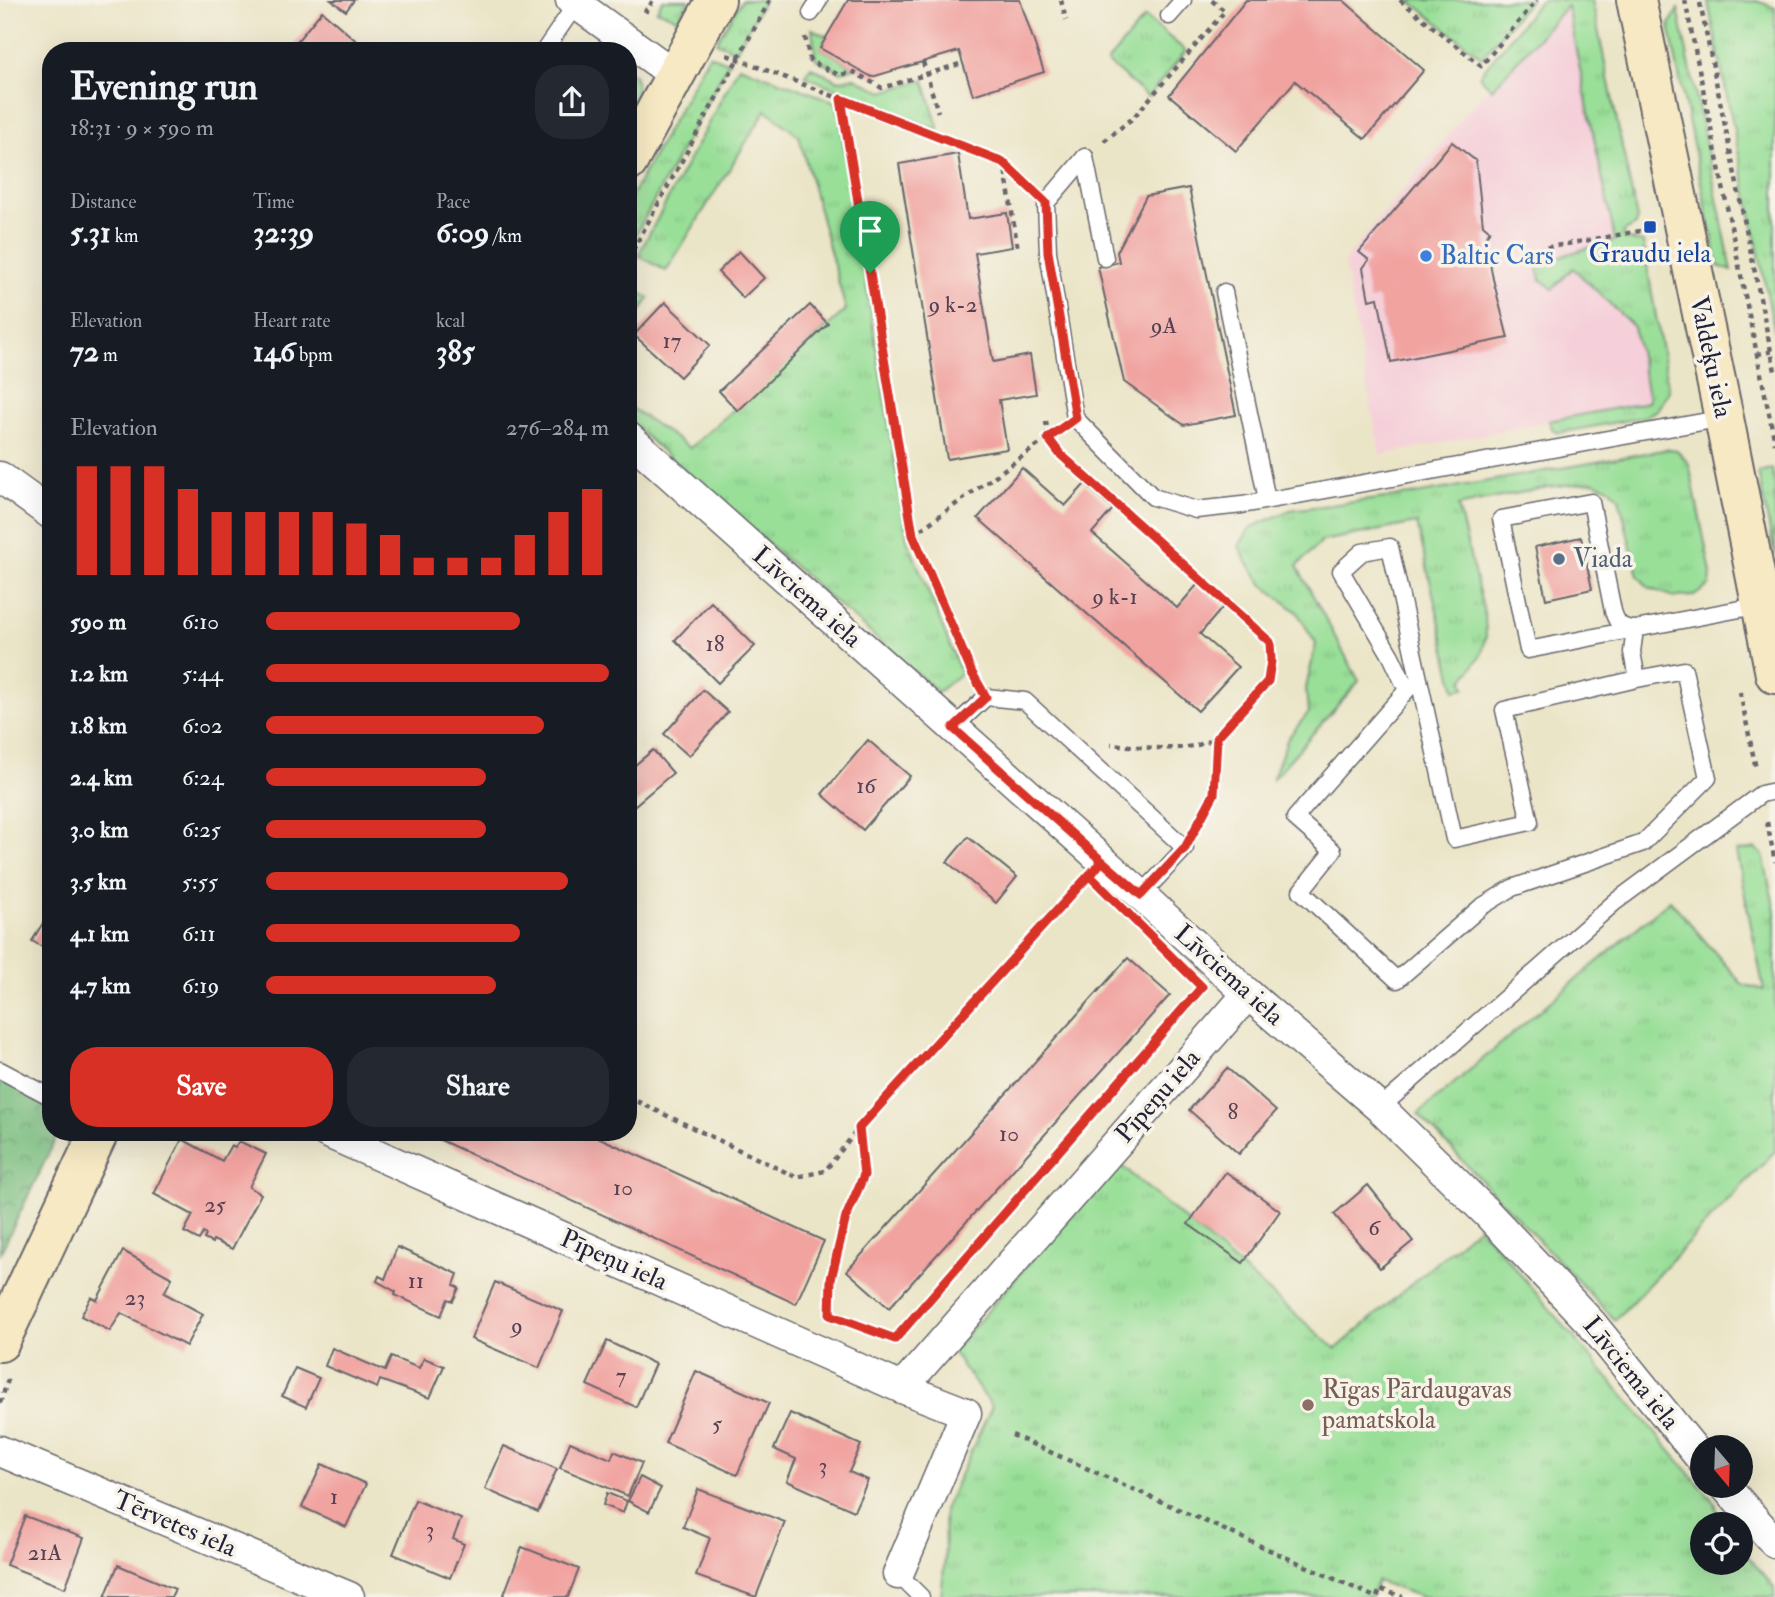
<!DOCTYPE html>
<meta charset="utf-8">
<style>
:root{--surface:#171b24;--page:#242831;--text:#f1f3f6;--muted:#9ea1a6;--accent:#d93025}
body{margin:0;font-family:"IM FELL Double Pica",serif;background:var(--page);color:var(--text);height:100vh;display:flex;flex-direction:column;font-size:26px;white-space:nowrap}
*{box-sizing:border-box;margin:0}
p{font-size:23px;color:var(--muted)}
.icon{flex:none;width:38px;height:38px;fill:none;stroke:currentColor;stroke-width:2;stroke-linecap:round;stroke-linejoin:round}
.map{position:relative;flex:1;overflow:hidden}
.side{position:absolute;left:42px;top:42px;width:595px;height:1099px;display:flex;flex-direction:column;background:var(--surface);border-radius:28px;box-shadow:0 7px 28px #0002}
.side>*{flex:none}
.needle{width:46px;rotate:161deg}
.fabs{position:absolute;left:1690px;top:1435px;display:grid;gap:14px}
.fabs a{display:grid;place-items:center;width:63px;height:63px;border-radius:50%;background:var(--surface);box-shadow:0 7px 28px #0002;font-size:35px}
.pin{position:absolute;display:grid;place-items:center;width:60px;height:60px;color:#fff;margin:-72px -30px;border-radius:50% 50% 50% 0;rotate:-45deg;box-shadow:0 0 7px #0007}
.pin .icon{rotate:45deg}
.round{display:grid;place-items:center;flex:none;width:74px;height:74px;border-radius:28px;background:var(--page)}
.overview{display:flex;align-items:center;justify-content:space-between;height:119px;padding:0 28px}
h1{font-size:38px;font-weight:700;line-height:52px}
.figures{display:grid;grid-template-columns:repeat(3,1fr);gap:10px;height:119px;padding:7px 28px}
.figures div{display:grid;align-content:center}
.figures b{font-size:30px;font-weight:700}
.figures small{font-size:19px;font-weight:400}
.figures p{font-size:19px}
.chart{height:196px;padding:14px 28px}
.chart p{display:flex;justify-content:space-between}
.chart svg{width:100%;height:126px;margin-top:7px;stroke:var(--accent);stroke-width:6}
.action{display:flex;gap:14px;margin-top:auto;padding:14px 28px}
.action a{flex:1;height:80px;border-radius:28px;background:var(--accent);color:#fff;font-size:28px;font-weight:700;line-height:80px;text-align:center}
.action a+a{background:var(--page);color:var(--text)}
ul{padding:0 28px;list-style:none;font-size:23px}
li{display:grid;grid-template-columns:112px 84px 1fr;align-items:center;height:52px}
li i{height:18px;border-radius:9px;background:var(--accent)}
.map>svg:first-child{display:block}
.built{fill:#f5cfd9}
.grass{fill:url(#grass-tufts);stroke:#5e806a;stroke-width:2}
.forest{fill:url(#forest-crowns);stroke:#4e705e;stroke-width:2}
.building{fill:#f1a3a0}
.lines{fill:none;stroke-linecap:round;stroke-linejoin:round}
.lane-casing{stroke:#68666c;stroke-width:19}
.street-casing{stroke:#68666c;stroke-width:33}
.secondary-casing{stroke:#68666c;stroke-width:42}
.path{stroke:#68666c;stroke-width:4.5;stroke-dasharray:5 5;stroke-linecap:butt}
.lane{stroke:#fff;stroke-width:16}
.street{stroke:#fff;stroke-width:30}
.secondary{stroke:#f7e9c3;stroke-width:38}
.route-casing{stroke:#fff;stroke-width:14}
.route{stroke:#d93025;stroke-width:9}
.transit-dot{fill:#1a4fb4;stroke:#f7f3e8;stroke-width:2.5}
.shop-dot{fill:#3f7fe0;stroke:#f7f3e8;stroke-width:2.5}
.service-dot{fill:#5c6f8a;stroke:#f7f3e8;stroke-width:2.5}
.education-dot{fill:#8d6e63;stroke:#f7f3e8;stroke-width:2.5}
.labels{text-anchor:middle;dominant-baseline:central;stroke-width:7;stroke-linejoin:round;paint-order:stroke}
.number-label{font-size:23px;fill:#564254}
.transit-label{font-size:26px;fill:#164399;stroke:#f7f3e8}
.shop-label{font-size:26px;fill:#366cbe;stroke:#f7f3e8;text-anchor:start}
.street-label{font-size:26px;fill:#22223b;stroke:#f7f3e8}
.service-label{font-size:26px;fill:#4e5e75;stroke:#f7f3e8;text-anchor:start}
.education-label{font-size:26px;fill:#785e54;stroke:#f7f3e8;text-anchor:start}
</style>
<div class="map">
<svg width="1775" height="1597" viewBox="0 0 1775 1597">
<defs>
<pattern id="grass-tufts" width="24" height="20" patternUnits="userSpaceOnUse" patternTransform="scale(1.75)"><rect width="24" height="20" fill="#99df98"/><path d="M3 7l-1-3M5 7V3M7 7l1-3M15 17l-1-3M17 17v-4M19 17l1-3" fill="none" stroke="#84bf84"/></pattern>
<pattern id="forest-crowns" width="20" height="18" patternUnits="userSpaceOnUse" patternTransform="scale(1.75)"><rect width="20" height="18" fill="#7abe80"/><path d="M2 6a3 3 0 1 1 6 0M12 15a3 3 0 1 1 6 0" fill="none" stroke="#649a6a"/></pattern>
</defs>
<rect width="100%" height="100%" fill="#f7f3e8"/>
<filter id="ink" filterUnits="userSpaceOnUse"><feTurbulence type="fractalNoise" baseFrequency=".0143" numOctaves="2"/><feDisplacementMap in="SourceGraphic" scale="14" xChannelSelector="R" yChannelSelector="G"/><feConvolveMatrix kernelMatrix="1 2 1 2 8 2 1 2 1" color-interpolation-filters="sRGB"/></filter>
<filter id="wash" filterUnits="userSpaceOnUse"><feTurbulence type="fractalNoise" baseFrequency=".00686" numOctaves="4" result="noise"/><feDisplacementMap in="SourceGraphic" scale="28" xChannelSelector="R" yChannelSelector="G"/><feGaussianBlur stdDeviation="1.57" result="paint"/><feColorMatrix in="noise" values="0 0 0 0 0 0 0 0 0 0 0 0 0 0 0 0 0 1.4 0 .05"/><feComposite in="paint" operator="in"/></filter>
<g filter="url(#wash)">
<rect width="100%" height="100%" fill="#ebe5c8"/>
<polygon class="built" points="1560,0 1575,0 1658,400 1380,455 1344,261"/>
<g class="grass">
<polygon points="663,0 689,0 678,19 657,10"/>
<polygon points="742,0 764,0 736,51 716,42"/>
<polygon points="1409,0 1530,0 1482,57"/>
<polygon points="1541,0 1592,0 1637,219 1636,225 1623,232 1625,239 1643,242 1669,391 1657,410 1644,417 1559,433 1553,430 1549,421 1648,402 1649,400 1634,327 1573,268 1553,289 1540,279 1537,263 1615,240 1567,6 1492,89 1479,76"/>
<polygon points="1757,1 1775,8 1775,333 1708,2"/>
<polygon points="1678,9 1732,271 1718,266 1669,26"/>
<polygon points="1145,17 1186,51 1148,97 1107,62"/>
<polygon points="812,29 827,36 821,48 855,68 841,72 816,59"/>
<polygon points="709,55 729,62 629,247 628,202"/>
<polygon points="739,66 836,102 838,109 907,539 961,673 938,692 628,421 628,406 690,448 846,310 799,136 766,110 666,271 638,255"/>
<polygon points="811,67 838,81 853,77 883,92 924,80 939,130 805,76"/>
<path d="M628,72L634,75C640,88 635,98 628,110Z"/>
<polygon points="628,286 649,298 628,331"/>
<polygon points="1669,449 1677,450 1689,464 1711,573 1710,585 1694,596 1674,597 1649,588 1638,576 1619,498 1609,488 1594,482 1548,487 1458,506 1485,617 1486,636 1482,653 1463,681 1465,688 1455,690 1417,523 1322,541 1297,566 1359,681 1272,780 1288,738 1308,713 1306,688 1316,644 1297,612 1263,585 1245,559 1239,546 1250,528 1290,510 1410,495"/>
<polygon points="1772,469 1775,485 1775,556 1758,472"/>
<polygon points="1755,848 1763,855 1775,911 1775,1151 1615,1320 1418,1114 1670,900 1742,984 1764,990 1736,851"/>
<polygon points="1117,1162 1336,1349 1479,1226 1715,1503 1721,1524 1703,1524 1703,1563 1741,1563 1741,1548 1775,1588 1775,1597 1422,1597 1377,1581 1371,1597 941,1597 945,1558 944,1510 992,1406 952,1352"/>
</g>
<polygon class="forest" points="0,1076 51,1102 51,1132 59,1132 0,1254"/>
<g id="blocks">
<g class="building">
<polygon points="331,0 354,0 346,11"/>
<polygon points="848,0 1020,0 1044,72 973,95 959,51 872,77 820,48"/>
<polygon points="1246,0 1343,0 1424,70 1365,139 1295,81 1236,151 1169,95"/>
<polygon points="322,11 361,45 356,51 299,51 293,46"/>
<polygon points="1452,142 1476,161 1483,225 1490,231 1485,237 1493,279 1508,338 1391,362 1378,298 1369,300 1363,268 1369,260 1359,252"/>
<polygon points="958,154 968,219 1007,213 1012,247 975,253 993,362 1030,355 1036,394 999,400 1007,449 947,459 899,164"/>
<polygon points="1189,188 1236,415 1184,425 1124,382 1098,267 1119,262 1117,252 1146,196"/>
<polygon points="739,251 764,278 743,298 718,272"/>
<polygon points="665,302 710,345 680,377 634,335"/>
<polygon points="810,305 828,324 738,411 719,391"/>
<polygon points="1022,468 1065,506 1085,484 1113,509 1092,533 1177,608 1198,584 1223,607 1200,634 1238,667 1198,711 978,518"/>
<polygon points="1581,537 1592,589 1546,599 1535,547"/>
<polygon points="711,602 755,646 718,683 675,640"/>
<polygon points="703,690 728,712 689,756 664,734"/>
<polygon points="868,740 910,776 863,830 822,794"/>
<polygon points="653,750 673,773 628,811 628,771"/>
<polygon points="968,837 1017,877 996,903 947,862"/>
<polygon points="51,910 51,952 32,941"/>
<polygon points="1128,958 1170,995 889,1308 847,1271"/>
<polygon points="1227,1068 1276,1111 1239,1154 1189,1110"/>
<polygon points="423,1132 587,1132 824,1241 796,1304"/>
<polygon points="182,1139 222,1161 231,1145 235,1147 239,1141 266,1154 249,1187 261,1194 232,1249 213,1240 212,1243 204,1239 206,1235 203,1233 199,1240 184,1232 193,1215 154,1194"/>
<polygon points="1226,1172 1280,1211 1243,1263 1188,1224"/>
<polygon points="1368,1185 1413,1241 1380,1268 1334,1214"/>
<polygon points="397,1247 458,1274 454,1285 459,1288 453,1301 448,1299 441,1316 395,1295 396,1292 377,1281 379,1276 385,1279"/>
<polygon points="123,1251 172,1278 164,1293 203,1314 186,1346 121,1313 110,1331 81,1316 91,1297 97,1300"/>
<polygon points="495,1282 563,1311 539,1368 471,1339"/>
<polygon points="607,1341 655,1364 636,1407 587,1385"/>
<polygon points="332,1348 385,1371 391,1357 419,1368 424,1358 444,1366 430,1398 380,1380 377,1388 325,1366"/>
<polygon points="295,1368 319,1378 306,1407 282,1396"/>
<polygon points="696,1371 769,1403 737,1475 665,1443"/>
<polygon points="790,1413 861,1445 849,1472 868,1480 854,1511 787,1481 796,1459 774,1449"/>
<polygon points="570,1442 611,1459 614,1451 642,1463 628,1496 560,1468"/>
<polygon points="504,1446 557,1469 538,1512 485,1489"/>
<polygon points="322,1464 366,1484 346,1527 302,1507"/>
<polygon points="640,1477 661,1488 649,1512 628,1501"/>
<polygon points="698,1489 785,1522 756,1597 696,1576 710,1538 683,1527"/>
<polygon points="607,1493 627,1501 623,1513 603,1505"/>
<polygon points="415,1500 461,1519 453,1539 464,1544 450,1578 393,1554"/>
<polygon points="25,1516 84,1538 65,1588 6,1565"/>
<polygon points="522,1547 579,1569 568,1597 503,1597"/>
<polygon points="118,1565 175,1589 171,1597 105,1597"/>
</g>
</g>
</g>
<g filter="url(#ink)">
<use href="#blocks" fill-opacity="0" stroke="#68666c" stroke-width="2"/>
<g class="lines">
<defs>
<g id="lane">
<polyline points="811,13 819,0"/>
<polyline points="1169,16 1183,0"/>
<polyline points="544,51 576,4"/>
<polyline points="1085,157 1046,203 1048,252 1075,418 1153,497 1196,510 1242,505 1724,418"/>
<polyline points="1085,157 1105,258"/>
<polyline points="1224,292 1267,500"/>
<path d="M1637,679L1504,710L1530,822L1454,839L1390,547L1362,552L1341,571L1391,656L1407,690L1295,818L1333,851L1301,891L1397,980L1481,907L1512,888L1643,843L1708,778L1684,670L1637,679L1632,652L1635,629L1528,650L1501,519L1591,502L1613,611C1617,624 1621,628 1635,629L1761,605"/>
<polyline points="953,728 986,697 1025,701 1185,848 1141,895"/>
<polyline points="0,1070 51,1097"/>
<polyline points="1380,1108 1615,902 1761,794 1775,791"/>
<polyline points="898,1574 921,1597"/>
</g>
<g id="street">
<polyline points="571,0 675,75"/>
<polyline points="628,437 1141,895 1248,994 1380,1108 1486,1212 1591,1323 1703,1461"/>
<polyline points="0,477 51,514"/>
<polyline points="326,1132 902,1388 966,1413 898,1574"/>
<polyline points="902,1388 1248,994"/>
<polyline points="0,1451 349,1597"/>
<polyline points="1725,1486 1775,1543"/>
</g>
<g id="secondary">
<polyline points="1636,0 1724,418 1775,674"/>
<polyline points="628,162 716,0"/>
<polyline points="0,1342 99,1132"/>
</g>
</defs>
<use href="#lane" class="lane-casing"/>
<use href="#street" class="street-casing"/>
<use href="#secondary" class="secondary-casing"/>
<g class="path">
<polyline points="1061,0 1066,20"/>
<polyline points="1400,0 1481,66 1537,0"/>
<polyline points="1685,0 1775,443"/>
<polyline points="1700,3 1775,371"/>
<polyline points="644,9 647,11 653,0"/>
<polyline points="805,37 810,61 839,75 854,72 882,88 963,63"/>
<polyline points="727,55 1004,162 1028,185"/>
<polyline points="923,62 938,112"/>
<polyline points="841,99 913,535 973,674"/>
<polyline points="1104,141 1133,118 1225,11 1211,0"/>
<polyline points="1004,162 1018,250"/>
<polyline points="1527,251 1646,230"/>
<polyline points="628,259 770,0"/>
<polyline points="1757,354 1775,351"/>
<path d="M1046,421L1048,438L1060,454L1270,642C1272,676 1269,680 1247,704C1238,714 1228,729 1218,736C1191,755 1141,747 1111,744"/>
<polyline points="913,535 1048,438"/>
<polyline points="1740,692 1756,769"/>
<polyline points="1767,822 1775,862"/>
<polyline points="1197,826 1215,794 1217,737"/>
<polyline points="628,1097 796,1177 825,1171 858,1129"/>
<polyline points="825,1314 895,1339 1197,993"/>
<polyline points="830,1315 831,1279 846,1217 864,1175 859,1128 1081,886"/>
<polyline points="0,1403 9,1377"/>
<polyline points="1012,1435 1375,1597"/>
<polyline points="1377,1597 1380,1589 1403,1597"/>
</g>
<use href="#lane" class="lane"/>
<use href="#street" class="street"/>
<use href="#secondary" class="secondary"/>
</g>
</g>
<g class="lines" filter="url(#ink)">
<defs>
<polyline id="route" points="870,273 913,535 972,673 986,697 953,728 1102,861 859,1128 864,1175 846,1217 831,1279 830,1315 895,1339 1202,987 1090,876 1102,861 1141,895 1185,848 1214,794 1217,737 1268,681 1271,661 1270,642 1060,454 1048,438 1076,418 1048,252 1046,203 1003,162 841,99 870,273"/>
</defs>
<use href="#route" class="route-casing"/>
<use href="#route" class="route"/>
</g>
<rect class="transit-dot" x="1643" y="220" width="14" height="14" rx="3.5"/>
<circle class="shop-dot" cx="1426" cy="256" r="7"/>
<circle class="service-dot" cx="1559" cy="559" r="7"/>
<circle class="education-dot" cx="1308" cy="1405" r="7"/>
<g class="labels">
<g class="number-label">
<text x="953" y="304">9 k-2</text>
<text x="1164" y="325">9A</text>
<text x="672" y="340">17</text>
<text x="1115" y="596">9 k-1</text>
<text x="715" y="643">18</text>
<text x="866" y="785">16</text>
<text x="1233" y="1111">8</text>
<text x="1009" y="1133">10</text>
<text x="623" y="1187">10</text>
<text x="215" y="1204">25</text>
<text x="1374" y="1227">6</text>
<text x="416" y="1280">11</text>
<text x="135" y="1297">23</text>
<text x="517" y="1325">9</text>
<text x="621" y="1375">7</text>
<text x="717" y="1423">5</text>
<text x="823" y="1465">3</text>
<text x="334" y="1496">1</text>
<text x="430" y="1529">3</text>
<text x="45" y="1552">21A</text>
</g>
<g class="transit-label">
<text x="1650" y="254">Graudu iela</text>
</g>
<g class="shop-label">
<text x="1440" y="256">Baltic Cars</text>
</g>
<g class="street-label">
<text transform="translate(1711 357) rotate(78)">Valdeķu iela</text>
<text transform="translate(807 597) rotate(42)">Līvciema iela</text>
<text transform="translate(1229 975) rotate(42)">Līvciema iela</text>
<text transform="translate(1158 1096) rotate(-49)">Pīpeņu iela</text>
<text transform="translate(614 1260) rotate(24)">Pīpeņu iela</text>
<text transform="translate(1631 1373) rotate(51)">Līvciema iela</text>
<text transform="translate(175 1524) rotate(23)">Tērvetes iela</text>
</g>
<g class="service-label">
<text x="1573" y="559">Viada</text>
</g>
<g class="education-label">
<text x="1322" y="1390">Rīgas Pārdaugavas<tspan x="1322" dy="30">pamatskola</tspan></text>
</g>
</g>
</svg>
<div class="fabs">
<a><svg class="needle" viewBox="-14 -14 28 28"><path d="M0-13l5 13h-10z" fill="#e53935"/><path d="M0 13l5-13h-10z" fill="#9ea1a6"/></svg></a>
<a><svg class="icon" aria-label="locate" viewBox="0 0 24 24"><circle cx="12" cy="12" r="6"/><path d="M12 2v4M12 18v4M2 12h4M18 12h4"/></svg></a>
</div>
<div class="pin" style="left:870px;top:273px;background:#1e9e55"><svg class="icon" aria-label="arrive" viewBox="0 0 24 24"><path d="M6 21V4h12l-3 4 3 4H6"/></svg></div>
<section class="side">
<div class="overview"><div><h1>Evening run</h1><p>18:31 · 9 × 590 m</p></div><a class="round"><svg class="icon" aria-label="share" viewBox="0 0 24 24"><path d="M12 15V3M7 8l5-5 5 5M5 13v7h14v-7"/></svg></a></div>
<div class="figures">
<div><p>Distance</p><b>5.31<small> km</small></b></div>
<div><p>Time</p><b>32:39</b></div>
<div><p>Pace</p><b>6:09<small> /km</small></b></div>
</div>
<div class="figures">
<div><p>Elevation</p><b>72<small> m</small></b></div>
<div><p>Heart rate</p><b>146<small> bpm</small></b></div>
<div><p>kcal</p><b>385</b></div>
</div>
<div class="chart"><p><span>Elevation</span>276–284 m</p>
<svg viewBox="0 0 160 44" preserveAspectRatio="none"><path d="M5 44V6M15 44V6M25 44V6M35 44V14M45 44V22M55 44V22M65 44V22M75 44V22M85 44V26M95 44V30M105 44V38M115 44V38M125 44V38M135 44V30M145 44V22M155 44V14"/></svg>
</div>
<ul>
<li><b>590 m</b>6:10<i style="width:74%"></i></li>
<li><b>1.2 km</b>5:44<i style="width:100%"></i></li>
<li><b>1.8 km</b>6:02<i style="width:81%"></i></li>
<li><b>2.4 km</b>6:24<i style="width:64%"></i></li>
<li><b>3.0 km</b>6:25<i style="width:64%"></i></li>
<li><b>3.5 km</b>5:55<i style="width:88%"></i></li>
<li><b>4.1 km</b>6:11<i style="width:74%"></i></li>
<li><b>4.7 km</b>6:19<i style="width:67%"></i></li>
</ul>
<div class="action"><a>Save</a><a>Share</a></div>
</section>
</div>
